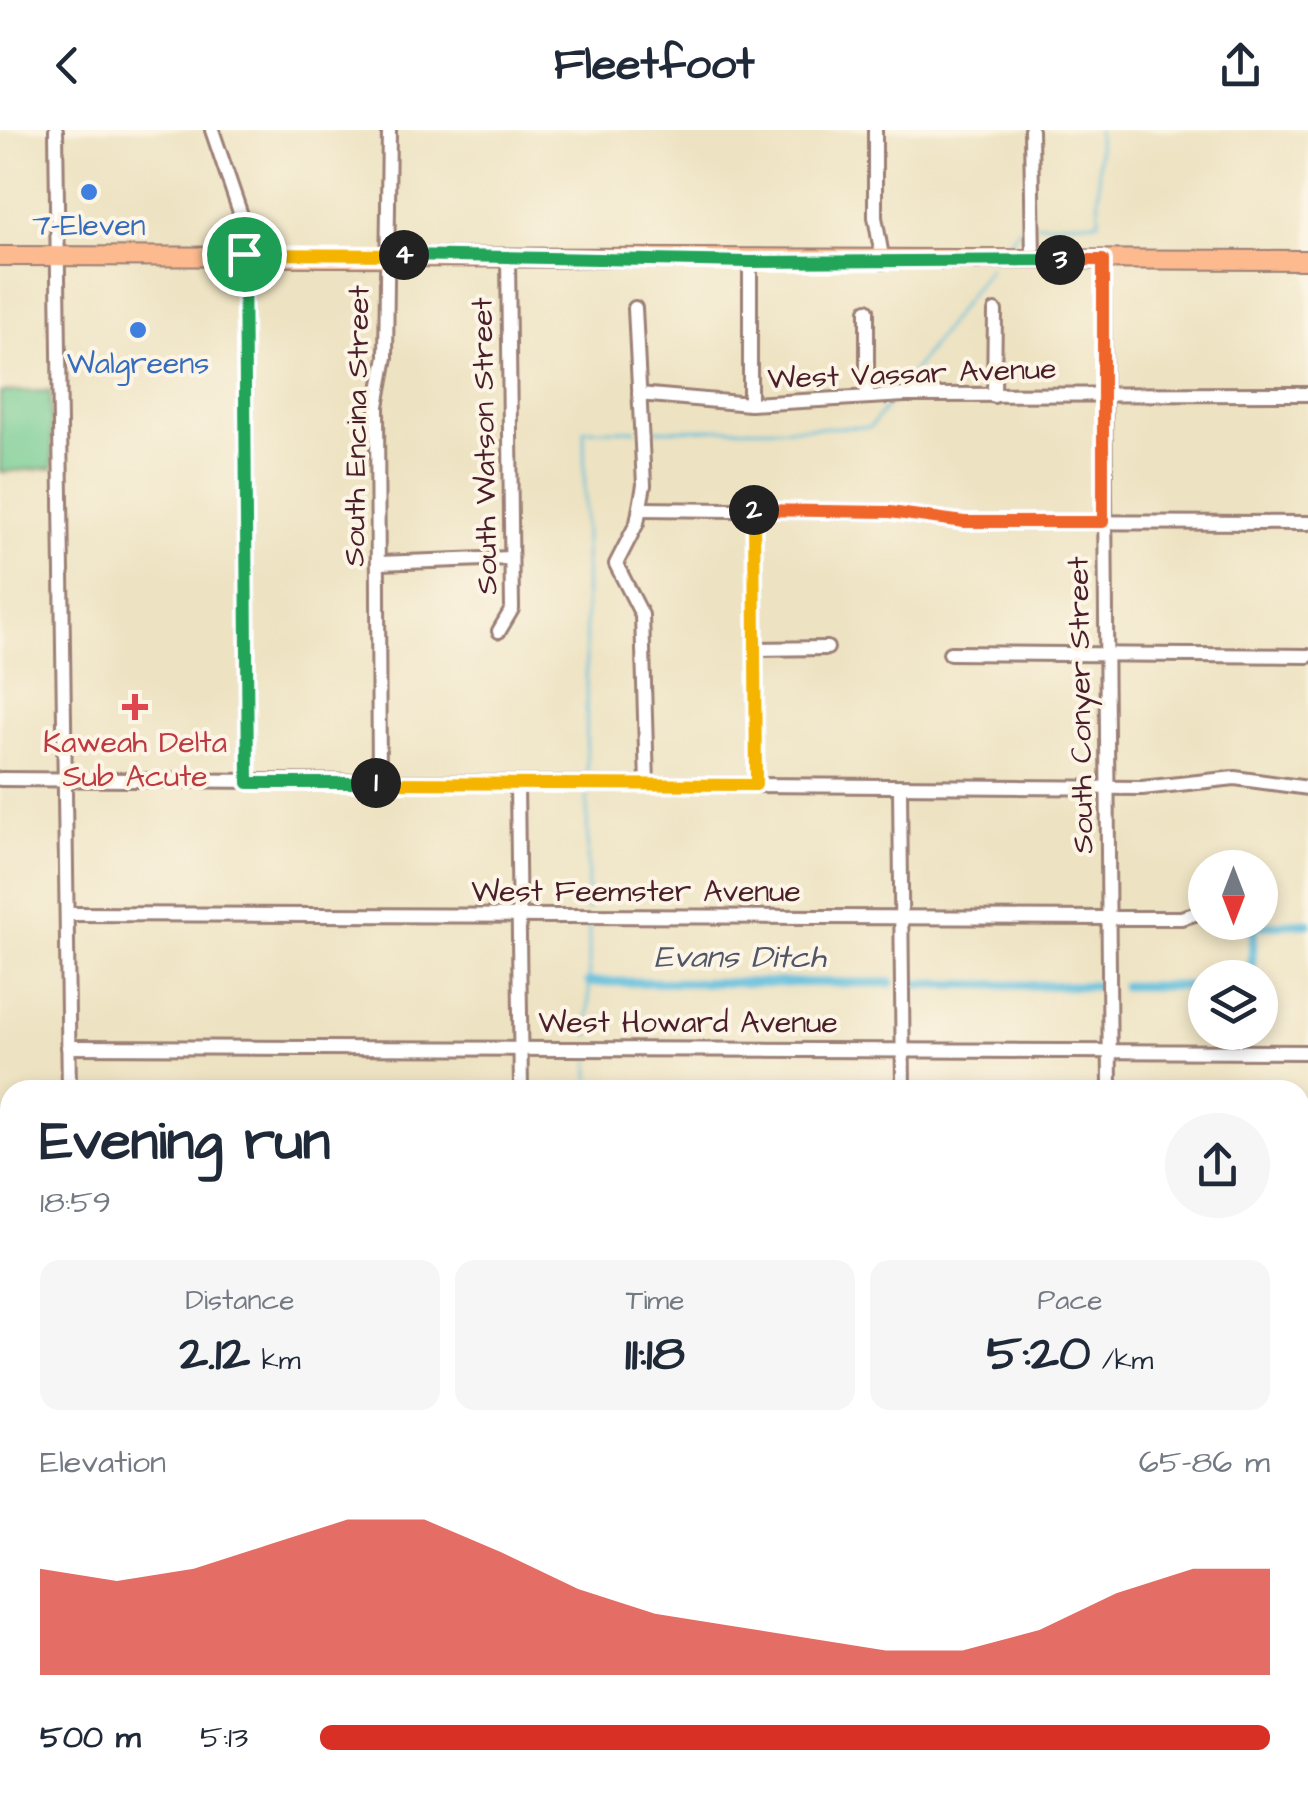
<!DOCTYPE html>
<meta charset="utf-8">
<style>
:root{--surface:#fff;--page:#f6f6f7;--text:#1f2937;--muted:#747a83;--accent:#d93025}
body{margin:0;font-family:"Architects Daughter",sans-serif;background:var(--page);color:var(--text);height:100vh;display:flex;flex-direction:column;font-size:38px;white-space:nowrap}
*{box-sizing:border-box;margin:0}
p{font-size:32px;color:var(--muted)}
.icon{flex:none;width:55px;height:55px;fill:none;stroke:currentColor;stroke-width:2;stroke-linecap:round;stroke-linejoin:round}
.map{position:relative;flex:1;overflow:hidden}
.details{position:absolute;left:0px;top:950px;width:1310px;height:718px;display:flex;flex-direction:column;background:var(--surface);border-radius:30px 30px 0 0;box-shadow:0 5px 15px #0003}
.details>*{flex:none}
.needle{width:65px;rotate:180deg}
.fabs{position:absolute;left:1188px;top:720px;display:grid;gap:20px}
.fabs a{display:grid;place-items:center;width:90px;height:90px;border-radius:50%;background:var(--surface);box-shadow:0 5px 15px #0003;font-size:50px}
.pin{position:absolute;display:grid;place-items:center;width:85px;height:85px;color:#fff;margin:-42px;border:5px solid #fff;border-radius:50%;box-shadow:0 2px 10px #0007}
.km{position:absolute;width:50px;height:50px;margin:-25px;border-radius:50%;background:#222;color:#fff;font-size:28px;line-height:50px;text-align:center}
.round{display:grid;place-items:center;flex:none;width:105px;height:105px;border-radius:52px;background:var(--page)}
.overview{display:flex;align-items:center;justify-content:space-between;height:170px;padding:0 40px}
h1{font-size:55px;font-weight:800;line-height:75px}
.stats{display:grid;grid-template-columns:repeat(3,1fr);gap:15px;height:170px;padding:10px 40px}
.stats div{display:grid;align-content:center;border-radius:20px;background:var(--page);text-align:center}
.stats b{font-size:50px;font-weight:800}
.stats small{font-size:28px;font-weight:400}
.stats p{font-size:28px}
.chart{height:280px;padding:20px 40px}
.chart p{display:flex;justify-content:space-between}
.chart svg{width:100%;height:180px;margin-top:10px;fill:var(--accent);opacity:.7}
ul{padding:0 40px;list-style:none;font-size:32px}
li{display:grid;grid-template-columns:160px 120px 1fr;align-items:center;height:75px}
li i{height:25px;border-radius:12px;background:var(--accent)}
header{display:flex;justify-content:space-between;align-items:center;height:130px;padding:0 40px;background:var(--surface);font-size:45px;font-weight:800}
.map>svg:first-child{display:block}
.green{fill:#73cb91;stroke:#5e755e;stroke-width:2.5}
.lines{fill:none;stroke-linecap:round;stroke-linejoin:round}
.stream{stroke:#5ebddc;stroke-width:2.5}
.canal{stroke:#5ebddc;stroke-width:9}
.minor-casing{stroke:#9c8076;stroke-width:18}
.major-casing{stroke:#9c8076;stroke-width:22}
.minor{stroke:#fff;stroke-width:12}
.major{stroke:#fcba8e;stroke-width:18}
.split-1-casing{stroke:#fff;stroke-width:20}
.split-2-casing{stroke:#fff;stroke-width:20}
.split-3-casing{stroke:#fff;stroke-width:20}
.split-4-casing{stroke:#fff;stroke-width:20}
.split-5-casing{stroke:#fff;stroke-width:20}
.split-1{stroke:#22a559;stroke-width:12}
.split-2{stroke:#f5b400;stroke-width:12}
.split-3{stroke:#f0652b;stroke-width:12}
.split-4{stroke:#22a559;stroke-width:12}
.split-5{stroke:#f5b400;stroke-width:12}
.shop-dot{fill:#3f7fe0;stroke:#fcf5e5;stroke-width:4}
.health-dot{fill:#e0444e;stroke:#fcf5e5;stroke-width:4}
.labels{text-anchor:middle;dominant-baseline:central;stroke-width:8;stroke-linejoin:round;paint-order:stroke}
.shop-label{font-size:30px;fill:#366cbe;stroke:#fcf5e5}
.street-label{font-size:30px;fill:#4a1f2b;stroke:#fcf5e5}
.health-label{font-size:30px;fill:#be3a42;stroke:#fcf5e5}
.water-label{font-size:32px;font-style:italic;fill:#515669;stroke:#fcf5e5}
</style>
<header><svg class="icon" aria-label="back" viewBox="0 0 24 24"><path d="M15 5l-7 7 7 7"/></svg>Fleetfoot<svg class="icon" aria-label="share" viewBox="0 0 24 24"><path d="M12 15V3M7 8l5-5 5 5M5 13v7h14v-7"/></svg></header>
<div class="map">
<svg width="1308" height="1667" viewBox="0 0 1308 1667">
<rect width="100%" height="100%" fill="#fcf5e5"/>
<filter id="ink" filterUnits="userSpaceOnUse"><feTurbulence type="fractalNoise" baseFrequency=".01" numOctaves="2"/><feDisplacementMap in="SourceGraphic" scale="20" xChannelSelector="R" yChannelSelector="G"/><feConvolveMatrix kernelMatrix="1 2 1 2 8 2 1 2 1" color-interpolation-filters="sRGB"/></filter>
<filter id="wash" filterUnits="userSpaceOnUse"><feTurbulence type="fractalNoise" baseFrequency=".0048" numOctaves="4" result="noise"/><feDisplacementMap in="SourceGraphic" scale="40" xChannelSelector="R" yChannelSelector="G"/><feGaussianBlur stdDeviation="2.25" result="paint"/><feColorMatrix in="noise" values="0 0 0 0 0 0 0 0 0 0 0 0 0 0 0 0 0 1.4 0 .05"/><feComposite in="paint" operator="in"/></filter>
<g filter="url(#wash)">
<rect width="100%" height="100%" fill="#ede2c1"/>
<g class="green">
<polygon points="50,261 53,338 0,342 0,262"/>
<polygon points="539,1658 664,1658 663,1667 539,1667"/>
</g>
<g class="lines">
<g class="stream">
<polyline points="1037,94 1099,91 1098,0"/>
<polyline points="1001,123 1022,95 1029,95"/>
<polyline points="900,259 990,137"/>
<polyline points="648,300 870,297 892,270"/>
<polyline points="587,651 584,300 635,300"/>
<polyline points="587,659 588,781"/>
<polyline points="589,794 589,906"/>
<polyline points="590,930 590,960"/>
<polyline points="0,996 10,996"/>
</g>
<g class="canal">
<polyline points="1251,848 1254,796 1308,793"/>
<polyline points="589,852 891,853"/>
<polyline points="916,854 1096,856"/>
<polyline points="1124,856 1205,856"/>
</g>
</g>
</g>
<g filter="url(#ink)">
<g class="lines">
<defs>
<g id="minor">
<polyline points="56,0 69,960"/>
<polyline points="212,0 244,94 248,653"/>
<polyline points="875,0 875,87 883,132"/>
<polyline points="1031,0 1033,131"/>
<polyline points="1103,129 1110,960"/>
<polyline points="635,178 644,355 637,393 616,434 642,485 647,654"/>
<polyline points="639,264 750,274 905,265 1308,264"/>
<polyline points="867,266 867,180"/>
<polyline points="994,266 995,181"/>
<polyline points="750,274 750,132"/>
<polyline points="641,379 890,382 964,392 1308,393"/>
<polyline points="754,380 756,655"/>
<polyline points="379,433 511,428"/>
<polyline points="499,501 512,479 508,126"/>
<polyline points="755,519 827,518"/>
<polyline points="950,523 1308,526"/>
<polyline points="0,649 1142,658 1235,648 1308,658"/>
<polyline points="379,653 377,276 386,227 389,0"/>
<polyline points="517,654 521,960"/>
<polyline points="900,657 903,960"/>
<polyline points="67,784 1109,788 1181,788 1205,781"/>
<polyline points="68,917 1308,922"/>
<polyline points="1300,1046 1308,1046"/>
<polyline points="1300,1173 1308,1173"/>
<polyline points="0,1178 10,1178"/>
<polyline points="0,1347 10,1347"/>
<polyline points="0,1533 10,1533"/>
<polyline points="87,1658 88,1667"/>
<polyline points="218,1658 218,1667"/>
<polyline points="349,1658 349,1667"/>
<polyline points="525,1658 525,1667"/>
<polyline points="1119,1658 1119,1667"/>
</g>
<polyline id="major" points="0,126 1308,130"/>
</defs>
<use href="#minor" class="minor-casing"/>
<use href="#major" class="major-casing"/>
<use href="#minor" class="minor"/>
<use href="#major" class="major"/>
</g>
</g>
<g class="lines" filter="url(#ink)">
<defs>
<polyline id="split-1" points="244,124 248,653 376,653"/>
<polyline id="split-2" points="376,653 756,655 754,380"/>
<polyline id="split-3" points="754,380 890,382 964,392 1103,392 1103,130 1060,130"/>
<polyline id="split-4" points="404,125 750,132 1060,130"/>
<polyline id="split-5" points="244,124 404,125"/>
</defs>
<use href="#split-1" class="split-1-casing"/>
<use href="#split-2" class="split-2-casing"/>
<use href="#split-3" class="split-3-casing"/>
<use href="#split-4" class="split-4-casing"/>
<use href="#split-5" class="split-5-casing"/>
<use href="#split-1" class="split-1"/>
<use href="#split-2" class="split-2"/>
<use href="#split-3" class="split-3"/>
<use href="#split-4" class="split-4"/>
<use href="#split-5" class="split-5"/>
</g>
<g class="shop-dot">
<circle cx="89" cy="62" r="10"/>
<circle cx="138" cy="200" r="10"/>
</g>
<path class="health-dot" d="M130 562h10v10h10v10h-10v10h-10v-10h-10v-10h10z"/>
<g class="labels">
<g class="shop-label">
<text x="89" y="96">7-Eleven</text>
<text x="138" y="234">Walgreens</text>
</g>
<g class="street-label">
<text transform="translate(912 244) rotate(-2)">West Vassar Avenue</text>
<text transform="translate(357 296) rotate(-89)">South Encina Street</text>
<text transform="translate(485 316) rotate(-91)">South Watson Street</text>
<text transform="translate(1081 575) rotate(-91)">South Conyer Street</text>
<text x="636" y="762">West Feemster Avenue</text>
<text x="688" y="893">West Howard Avenue</text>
</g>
<g class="health-label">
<text x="135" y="613">Kaweah Delta<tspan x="135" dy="34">Sub Acute</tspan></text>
</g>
<g class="water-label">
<text x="740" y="827">Evans Ditch</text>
</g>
</g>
</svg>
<div class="fabs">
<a><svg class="needle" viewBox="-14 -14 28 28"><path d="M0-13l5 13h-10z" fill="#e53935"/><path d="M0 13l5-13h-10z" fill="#747a83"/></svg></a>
<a><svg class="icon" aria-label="layers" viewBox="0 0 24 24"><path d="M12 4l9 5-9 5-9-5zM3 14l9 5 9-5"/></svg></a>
</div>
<div class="pin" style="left:244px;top:124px;background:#1e9e55"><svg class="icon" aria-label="arrive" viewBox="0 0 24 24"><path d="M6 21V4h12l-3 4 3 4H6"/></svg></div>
<b class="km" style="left:376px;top:653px">1</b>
<b class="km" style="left:754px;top:380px">2</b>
<b class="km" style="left:1060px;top:130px">3</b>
<b class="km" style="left:404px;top:125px">4</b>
<section class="details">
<div class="overview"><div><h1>Evening run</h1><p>18:59</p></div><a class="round"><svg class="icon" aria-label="share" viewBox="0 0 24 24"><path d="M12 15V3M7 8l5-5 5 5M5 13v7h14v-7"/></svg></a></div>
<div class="stats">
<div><p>Distance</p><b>2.12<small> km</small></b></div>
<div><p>Time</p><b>11:18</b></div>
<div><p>Pace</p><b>5:20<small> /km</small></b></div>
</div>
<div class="chart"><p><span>Elevation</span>65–86 m</p>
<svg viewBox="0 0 160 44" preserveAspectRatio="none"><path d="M0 44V18L10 21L20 18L30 12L40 6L50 6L60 14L70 23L80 29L90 32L100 35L110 38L120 38L130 33L140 24L150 18L160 18V44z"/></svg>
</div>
<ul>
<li><b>500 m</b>5:13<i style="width:100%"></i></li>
</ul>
</section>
</div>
